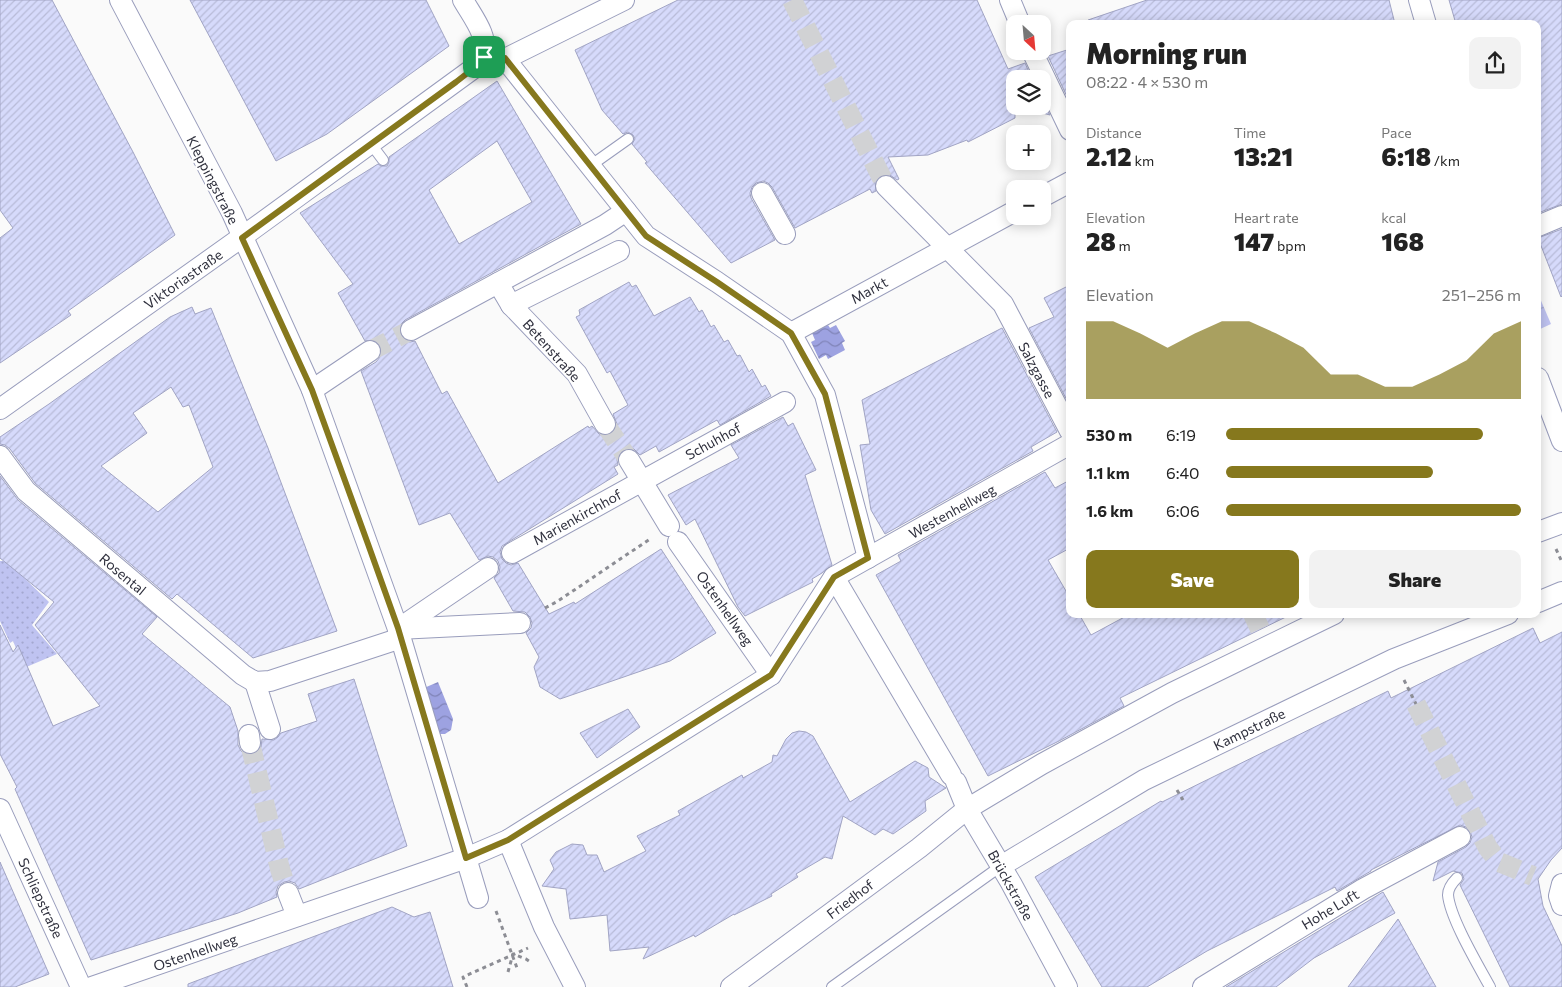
<!DOCTYPE html>
<meta charset="utf-8">
<style>
:root{--surface:#fff;--page:#f2f2f2;--text:#222;--muted:#767676;--accent:#86781d}
body{margin:0;font-family:Commissioner,sans-serif;background:var(--page);color:var(--text);height:100vh;display:flex;flex-direction:column;font-size:19px;white-space:nowrap}
*{box-sizing:border-box;margin:0}
p{font-size:16px;color:var(--muted)}
.icon{flex:none;width:28px;height:28px;fill:none;stroke:currentColor;stroke-width:2;stroke-linecap:round;stroke-linejoin:round}
.map{position:relative;flex:1;overflow:hidden}
.details{position:absolute;left:1066px;top:20px;width:475px;height:598px;display:flex;flex-direction:column;background:var(--surface);border-radius:10px;box-shadow:0 2px 12px #0003}
.details>*{flex:none}
.needle{width:32px;rotate:154deg}
.controls{position:absolute;left:1006px;top:15px;display:grid;gap:10px}
.controls a{display:grid;place-items:center;width:45px;height:45px;border-radius:10px;background:var(--surface);box-shadow:0 2px 12px #0003;font-size:25px}
.pin{position:absolute;display:grid;place-items:center;width:42px;height:42px;color:#fff;margin:-21px;border-radius:10px;box-shadow:0 2px 8px #0006}
.round{display:grid;place-items:center;flex:none;width:52px;height:52px;border-radius:10px;background:var(--page)}
.overview{display:flex;align-items:center;justify-content:space-between;height:85px;padding:0 20px}
h1{font-size:28px;font-weight:800;line-height:38px}
.metrics{display:grid;grid-template-columns:repeat(3,1fr);gap:8px;height:85px;padding:5px 20px}
.metrics div{display:grid;align-content:center}
.metrics b{font-size:25px;font-weight:800}
.metrics small{font-size:14px;font-weight:400}
.metrics p{font-size:14px}
.chart{height:140px;padding:10px 20px}
.chart p{display:flex;justify-content:space-between}
.chart svg{width:100%;height:90px;margin-top:5px;fill:var(--accent);opacity:.7}
.cta{display:flex;gap:10px;margin-top:auto;padding:10px 20px}
.cta a{flex:1;height:58px;border-radius:10px;background:var(--accent);color:#fff;font-size:20px;font-weight:800;line-height:58px;text-align:center}
.cta a+a{background:var(--page);color:var(--text)}
ul{padding:0 20px;list-style:none;font-size:16px}
li{display:grid;grid-template-columns:80px 60px 1fr;align-items:center;height:38px}
li i{height:12px;border-radius:6px;background:var(--accent)}
.map>svg:first-child{display:block}
.park{fill:url(#park-crowns)}
.garden{fill:url(#garden-dots)}
.water{fill:url(#water-waves)}
.building{fill:url(#building-hatch);stroke:#a1a4c4;fill-rule:evenodd}
.lines{fill:none;stroke-linecap:round;stroke-linejoin:round}
.street-tunnel{stroke:#d1d2d4;stroke-width:20;stroke-dasharray:20 10;stroke-linecap:butt}
.lane-casing{stroke:#999dbc;stroke-width:12}
.street-casing{stroke:#999dbc;stroke-width:22}
.path{stroke:#8c8d94;stroke-width:3;stroke-dasharray:4 4;stroke-linecap:butt}
.lane{stroke:#fff;stroke-width:10}
.street{stroke:#fff;stroke-width:20}
.route-casing{stroke:#fff;stroke-width:10}
.route{stroke:#86781d;stroke-width:6}
.labels{text-anchor:middle;dominant-baseline:central;stroke-width:4;stroke-linejoin:round;paint-order:stroke}
.street-label{font-size:14px;fill:#2f303d;stroke:#fff}
</style>
<div class="map">
<svg width="1562" height="987" viewBox="0 0 1562 987">
<defs>
<pattern id="park-crowns" width="20" height="18" patternUnits="userSpaceOnUse" patternTransform="scale(1.25)"><rect width="20" height="18" fill="#bfc3f1"/><path d="M2 6a3 3 0 1 1 6 0M12 15a3 3 0 1 1 6 0" fill="none" stroke="#a4a8d0"/></pattern>
<pattern id="garden-dots" width="8" height="8" patternUnits="userSpaceOnUse" patternTransform="scale(1.25)"><rect width="8" height="8" fill="#bfc3f1"/><path d="M2 2h.1M6 6h.1" fill="none" stroke="#a4a8d0" stroke-width="1.8" stroke-linecap="round"/></pattern>
<pattern id="water-waves" width="16" height="10" patternUnits="userSpaceOnUse" patternTransform="scale(1.25)"><rect width="16" height="10" fill="#9da2e1"/><path d="M0 5q4-4 8 0t8 0" fill="none" stroke="#8084b8"/></pattern>
<pattern id="building-hatch" width="6" height="6" patternUnits="userSpaceOnUse" patternTransform="scale(1.25)"><rect width="6" height="6" fill="#d6dafb"/><path d="M-1 1l2-2M0 6l6-6M5 7l2-2" fill="none" stroke="#b8bbd8"/></pattern>
</defs>
<rect width="100%" height="100%" fill="#fafafa"/>
<polygon class="park" points="1538,296 1539,296 1551,324 1538,330"/>
<polygon class="garden" points="0,561 7,561 49,602 32,625 57,654 24,668 13,641 10,643 0,621"/>
<g class="water">
<polygon points="828,325 830,328 836,325 845,341 842,343 845,350 828,359 826,355 819,359 811,342 815,340 812,333"/>
<polygon points="438,682 453,719 451,730 445,734 438,734 417,691"/>
</g>
<g class="building">
<polygon points="0,0 52,0 133,152 175,235 68,311 71,315 0,363 0,238 13,228 0,210"/>
<polygon points="190,0 426,0 449,46 327,134 276,161"/>
<polygon points="678,0 977,0 1008,69 1025,63 1032,79 1015,79 1015,118 968,142 967,140 928,155 888,157 899,179 897,180 890,175 883,175 877,178 875,182 876,191 872,193 870,189 795,228 772,187 768,183 763,181 756,183 752,187 750,193 751,198 775,240 731,263 645,163 647,162 632,144 635,139 633,135 628,132 623,134 602,110 575,50"/>
<polygon points="1147,0 1389,0 1395,24 1089,24 1088,20"/>
<polygon points="1449,0 1562,0 1562,204 1538,213 1538,24 1456,24"/>
<polygon points="1070,49 1070,103 1048,56"/>
<path d="M497,81L581,224L405,320L401,324L399,330L401,336L404,340L410,342L415,341L442,394L447,391L498,483L588,426L589,428L592,426L599,434L604,436L610,435L615,430L617,424L613,414L628,405L610,371L607,373L576,317L580,315L579,310L629,282L632,287L636,285L654,316L690,297L699,312L702,310L711,327L714,325L724,342L728,340L737,356L740,355L749,372L752,369L762,387L765,385L771,396L720,425L717,420L659,452L656,446L640,455L634,449L629,448L623,450L618,455L617,460L618,465L614,467L618,474L502,546L500,552L502,559L506,563L511,565L518,563L549,614L574,602L575,604L661,549L716,633L670,661L560,699L540,687L534,667L539,657L526,633L531,628L532,623L530,617L525,612L513,611L494,578L499,573L500,567L498,561L493,557L488,556L479,560L450,513L419,525L361,371L376,362L380,357L382,351L380,345L375,340L365,341L338,293L353,284L300,213L378,164L381,166H387L389,162V157ZM497,141L532,202L459,244L429,190Z"/>
<polygon points="1042,100 1050,115 1016,106 1042,106"/>
<polygon points="1562,229 1562,296 1561,297 1538,238"/>
<polygon points="1070,285 1070,406 1029,328 1054,317 1044,298"/>
<path d="M192,307L195,314L211,308L268,448L337,631L253,658L177,594L172,599L35,483L10,449L5,445L0,444V437L49,404L170,317ZM171,387L183,407L189,405L213,467L158,512L101,466L147,433L133,413Z"/>
<polygon points="1002,328 1057,432 1031,447 1033,451 885,534 871,510 860,445 870,444 862,400"/>
<polygon points="783,417 788,426 793,423 816,470 805,475 832,565 822,573 812,579 813,582 745,616 738,607 695,519 686,525 668,495 739,458 731,445"/>
<polygon points="1045,472 1055,488 1070,480 1070,548 1048,560 1070,598 1070,614 1079,614 1091,635 1130,614 1292,614 1120,698 1124,706 1059,741 988,776 876,575 901,561 898,555"/>
<polygon points="0,476 18,500 157,617 142,634 230,707 238,731 238,745 241,751 245,754 252,755 258,752 261,747 262,739 274,740 278,737 281,733 317,721 308,694 354,679 407,846 299,889 295,883 289,881 284,882 278,886 276,892 277,897 238,913 91,960 15,789 17,787 0,754 0,625 13,652 18,645 53,726 100,706 35,625 54,602 0,558"/>
<polygon points="1533,628 1540,643 1562,632 1562,848 1551,860 1538,879 1543,906 1562,946 1562,987 1510,987 1460,885 1464,879 1462,873 1453,871 1433,881 1438,862 1466,847 1470,843 1472,837 1470,831 1466,827 1460,825 1371,870 1371,871 1337,891 1335,887 1207,951 1147,987 1102,987 1035,877 1161,801 1162,802 1388,691 1391,698"/>
<polygon points="628,709 640,727 597,758 580,733"/>
<polygon points="799,731 806,732 813,736 850,802 915,761 928,768 929,777 946,788 925,801 926,811 893,834 883,829 875,835 843,816 832,859 825,857 796,874 798,877 771,894 772,896 734,915 734,914 695,937 694,935 643,959 649,947 610,951 607,915 570,919 566,889 542,886 554,869 550,860 556,852 572,844 583,845 587,855 597,855 604,872 646,851 637,836 680,815 678,811 742,775 743,778 772,762 773,755 777,756 786,739 792,733"/>
<polygon points="0,862 49,974 15,987 0,987"/>
<polygon points="1383,892 1395,913 1314,958 1276,987 1226,987"/>
<polygon points="392,907 414,917 430,912 453,987 188,987 188,984"/>
<polygon points="1398,919 1436,987 1348,987"/>
</g>
<g class="lines">
<g class="street-tunnel">
<polyline points="792,0 886,186"/>
<polyline points="370,351 411,330"/>
<polyline points="605,424 629,460"/>
<polyline points="1253,614 1260,629"/>
<polyline points="1416,704 1488,848 1499,862 1533,876"/>
<polyline points="250,743 280,869 288,893"/>
</g>
<defs>
<g id="lane">
<polyline points="371,144 383,160"/>
<polyline points="590,166 628,139"/>
<path d="M1457,878C1452,883 1448,888 1448,895C1450,918 1478,965 1490,987"/>
<polyline points="832,987 1001,866"/>
</g>
<g id="street">
<polyline points="120,0 232,213 312,390 398,629 478,898"/>
<path d="M463,0C474,19 488,35 484,57"/>
<polyline points="1010,0 1020,24"/>
<polyline points="1419,0 1426,24"/>
<polyline points="1032,51 1070,130"/>
<polyline points="494,58 505,59 624,0"/>
<polyline points="505,59 646,236 717,282 791,333 825,395 868,558"/>
<polyline points="886,186 1003,304 1070,431"/>
<polyline points="762,193 785,234"/>
<polyline points="1042,197 1070,182"/>
<polyline points="1538,226 1562,216"/>
<polyline points="498,283 511,305 577,374 605,424"/>
<polyline points="511,305 619,251"/>
<polyline points="411,330 605,225 626,211"/>
<polyline points="791,333 1015,211"/>
<polyline points="1538,378 1562,441"/>
<polyline points="312,390 370,351"/>
<polyline points="0,409 242,237 474,68 484,57"/>
<polyline points="0,456 26,491 243,675 255,682 270,681 401,638"/>
<polyline points="629,460 669,526"/>
<polyline points="1538,532 1562,523"/>
<polyline points="678,542 771,675"/>
<polyline points="512,553 785,402"/>
<polyline points="834,577 951,775"/>
<polyline points="1538,602 1562,592"/>
<polyline points="398,629 520,623"/>
<polyline points="398,629 488,568"/>
<polyline points="255,682 270,729"/>
<polyline points="249,735 250,743"/>
<polyline points="956,782 967,809 1011,883 1067,987"/>
<polyline points="0,809 81,987"/>
<polyline points="508,840 544,927 575,987"/>
<polyline points="1001,866 1144,780 1394,659 1508,614"/>
<polyline points="1562,884 1559,896 1562,905"/>
<polyline points="288,893 297,916"/>
<polyline points="92,987 417,875 466,858 508,840 771,675 834,577 1070,444"/>
<polyline points="731,987 919,848 967,809 1042,764 1172,693 1334,614"/>
<polyline points="1203,987 1363,889 1460,837"/>
</g>
</defs>
<use href="#lane" class="lane-casing"/>
<use href="#street" class="street-casing"/>
<g class="path">
<polyline points="1556,549 1562,562"/>
<polyline points="545,608 558,601 650,539"/>
<polyline points="1404,680 1416,704"/>
<polyline points="1177,790 1183,800"/>
<polyline points="496,911 517,968"/>
<polyline points="508,972 513,954 526,959 532,963"/>
<polyline points="467,987 463,977 528,948"/>
</g>
<use href="#lane" class="lane"/>
<use href="#street" class="street"/>
</g>
<g class="lines">
<defs>
<polygon id="route" points="484,57 505,58 646,236 717,282 791,333 825,394 868,558 834,577 771,675 508,840 466,858 398,628 368,544 312,390 242,238 456,82 474,68"/>
</defs>
<use href="#route" class="route-casing"/>
<use href="#route" class="route"/>
</g>
<g class="labels">
<g class="street-label">
<text transform="translate(213 180) rotate(63)">Kleppingstraße</text>
<text transform="translate(183 279) rotate(-35)">Viktoriastraße</text>
<text transform="translate(869 290) rotate(-29)">Markt</text>
<text transform="translate(552 350) rotate(48)">Betenstraße</text>
<text transform="translate(1037 370) rotate(62)">Salzgasse</text>
<text transform="translate(713 441) rotate(-29)">Schuhhof</text>
<text transform="translate(952 511) rotate(-29)">Westenhellweg</text>
<text transform="translate(577 517) rotate(-29)">Marienkirchhof</text>
<text transform="translate(123 574) rotate(40)">Rosental</text>
<text transform="translate(725 608) rotate(55)">Ostenhellweg</text>
<text transform="translate(1249 729) rotate(-26)">Kampstraße</text>
<text transform="translate(1011 885) rotate(61)">Brückstraße</text>
<text transform="translate(41 898) rotate(65)">Schliepstraße</text>
<text transform="translate(850 899) rotate(-37)">Friedhof</text>
<text transform="translate(1330 909) rotate(-31)">Hohe Luft</text>
<text transform="translate(195 952) rotate(-19)">Ostenhellweg</text>
</g>
</g>
</svg>
<div class="controls">
<a><svg class="needle" viewBox="-14 -14 28 28"><path d="M0-13l5 13h-10z" fill="#e53935"/><path d="M0 13l5-13h-10z" fill="#767676"/></svg></a>
<a><svg class="icon" aria-label="layers" viewBox="0 0 24 24"><path d="M12 4l9 5-9 5-9-5zM3 14l9 5 9-5"/></svg></a>
<a>+</a>
<a>−</a>
</div>
<div class="pin" style="left:484px;top:57px;background:#1e9e55"><svg class="icon" aria-label="arrive" viewBox="0 0 24 24"><path d="M6 21V4h12l-3 4 3 4H6"/></svg></div>
<section class="details">
<div class="overview"><div><h1>Morning run</h1><p>08:22 · 4 × 530 m</p></div><a class="round"><svg class="icon" aria-label="share" viewBox="0 0 24 24"><path d="M12 15V3M7 8l5-5 5 5M5 13v7h14v-7"/></svg></a></div>
<div class="metrics">
<div><p>Distance</p><b>2.12<small> km</small></b></div>
<div><p>Time</p><b>13:21</b></div>
<div><p>Pace</p><b>6:18<small> /km</small></b></div>
</div>
<div class="metrics">
<div><p>Elevation</p><b>28<small> m</small></b></div>
<div><p>Heart rate</p><b>147<small> bpm</small></b></div>
<div><p>kcal</p><b>168</b></div>
</div>
<div class="chart"><p><span>Elevation</span>251–256 m</p>
<svg viewBox="0 0 160 44" preserveAspectRatio="none"><path d="M0 44V6L10 6L20 12L30 19L40 12L50 6L60 6L70 12L80 19L90 32L100 32L110 38L120 38L130 32L140 25L150 12L160 6V44z"/></svg>
</div>
<ul>
<li><b>530 m</b>6:19<i style="width:87%"></i></li>
<li><b>1.1 km</b>6:40<i style="width:70%"></i></li>
<li><b>1.6 km</b>6:06<i style="width:100%"></i></li>
</ul>
<div class="cta"><a>Save</a><a>Share</a></div>
</section>
</div>
